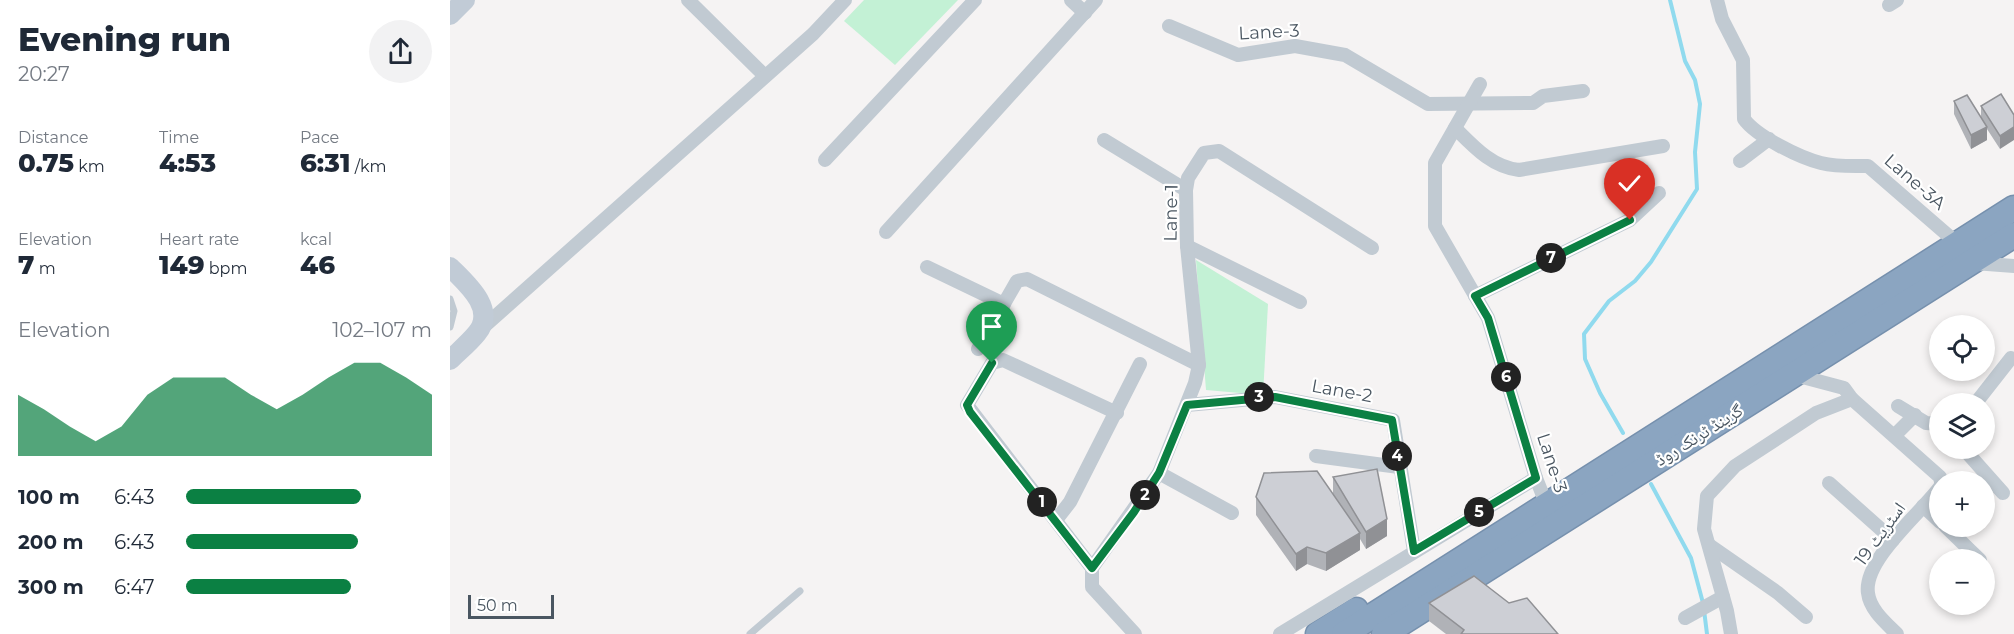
<!DOCTYPE html>
<meta charset="utf-8">
<style>
:root{--surface:#fff;--page:#f2f2f3;--text:#1f2937;--muted:#747a83;--accent:#0b8043}
body{margin:0;font-family:Montserrat,"Noto Naskh Arabic",sans-serif;background:var(--page);color:var(--text);height:100vh;display:flex;flex-direction:column;font-size:22px;white-space:nowrap}
*{box-sizing:border-box;margin:0}
p{font-size:20px;color:var(--muted)}
.icon{flex:none;width:33px;height:33px;fill:none;stroke:currentColor;stroke-width:2;stroke-linecap:round;stroke-linejoin:round}
.map{position:relative;flex:1;overflow:hidden}
.details{display:flex;flex-direction:column;background:var(--surface);width:450px}
.details>*{flex:none}
.fabs{position:absolute;left:1479px;top:315px;display:grid;gap:12px}
.fabs a{display:grid;place-items:center;width:66px;height:66px;border-radius:50%;background:var(--surface);box-shadow:0 3px 9px #0003;font-size:30px}
.scale{position:absolute;left:18px;bottom:15px;width:86px;box-sizing:border-box;padding-left:6px;border:3px solid #4a5661;border-top:0;font-size:16px;line-height:21px;white-space:nowrap;color:#4a5661;-webkit-text-stroke:4px #fff;paint-order:stroke}
.pin{position:absolute;display:grid;place-items:center;width:51px;height:51px;color:#fff;margin:-62px -26px;border-radius:50% 50% 50% 0;rotate:-45deg;box-shadow:0 0 6px #0007}
.pin .icon{rotate:45deg}
.km{position:absolute;width:30px;height:30px;margin:-15px;border-radius:50%;background:#222;color:#fff;font-size:16px;line-height:30px;text-align:center}
.round{display:grid;place-items:center;flex:none;width:63px;height:63px;border-radius:32px;background:var(--page)}
.overview{display:flex;align-items:center;justify-content:space-between;height:102px;padding:0 18px}
h1{font-size:33px;font-weight:800;line-height:45px}
.stats{display:grid;grid-template-columns:repeat(3,1fr);gap:9px;height:102px;padding:6px 18px}
.stats div{display:grid;align-content:center}
.stats b{font-size:26px;font-weight:800}
.stats small{font-size:16px;font-weight:400}
.stats p{font-size:16px}
.chart{height:168px;padding:12px 18px}
.chart p{display:flex;justify-content:space-between}
.chart svg{width:100%;height:108px;margin-top:6px;fill:var(--accent);opacity:.7}
ul{padding:0 18px;list-style:none;font-size:20px}
li{display:grid;grid-template-columns:96px 72px 1fr;align-items:center;height:45px}
li i{height:15px;border-radius:8px;background:var(--accent)}
main{display:flex;flex:1;min-height:0}
.map>svg:first-child{display:block}
.green{fill:#c3f1d5}
.lines{fill:none;stroke-linecap:round;stroke-linejoin:round}
.stream{stroke:#90daee;stroke-width:4}
.highway-casing{stroke:#7690ad;stroke-width:27}
.lane{stroke:#c1cad2;stroke-width:7}
.street{stroke:#c1cad2;stroke-width:14}
.secondary{stroke:#c1cbd6;stroke-width:20}
.highway{stroke:#8ba5c1;stroke-width:24}
.wall{fill:#b0b2b7}
.shaded-wall{fill:#909195}
.building{fill:#cdcfd5;stroke:#909195;stroke-width:1.5}
.route-casing{stroke:#fff;stroke-width:12}
.route{stroke:#0b8043;stroke-width:8}
.labels{text-anchor:middle;dominant-baseline:central;stroke-width:4.5;stroke-linejoin:round;paint-order:stroke}
.street-label{font-size:18px;fill:#4a5661;stroke:#fff}
</style>
<main>
<section class="details">
<div class="overview"><div><h1>Evening run</h1><p>20:27</p></div><a class="round"><svg class="icon" aria-label="share" viewBox="0 0 24 24"><path d="M12 15V3M7 8l5-5 5 5M5 13v7h14v-7"/></svg></a></div>
<div class="stats">
<div><p>Distance</p><b>0.75<small> km</small></b></div>
<div><p>Time</p><b>4:53</b></div>
<div><p>Pace</p><b>6:31<small> /km</small></b></div>
</div>
<div class="stats">
<div><p>Elevation</p><b>7<small> m</small></b></div>
<div><p>Heart rate</p><b>149<small> bpm</small></b></div>
<div><p>kcal</p><b>46</b></div>
</div>
<div class="chart"><p><span>Elevation</span>102–107 m</p>
<svg viewBox="0 0 160 44" preserveAspectRatio="none"><path d="M0 44V19L10 25L20 32L30 38L40 32L50 19L60 12L70 12L80 12L90 19L100 25L110 19L120 12L130 6L140 6L150 12L160 19V44z"/></svg>
</div>
<ul>
<li><b>100 m</b>6:43<i style="width:71%"></i></li>
<li><b>200 m</b>6:43<i style="width:70%"></i></li>
<li><b>300 m</b>6:47<i style="width:67%"></i></li>
</ul>
</section>
<div class="map">
<svg width="1564" height="634" viewBox="0 0 1564 634">
<rect width="100%" height="100%" fill="#f5f3f3"/>
<g class="green">
<polygon points="414,0 508,0 445,65 394,21"/>
<polygon points="746,260 818,304 813,395 756,390"/>
</g>
<g class="lines">
<g class="stream">
<polyline points="1173,433 1150,393 1135,359 1134,334 1159,301 1185,281 1201,262 1247,189 1245,152 1250,104 1245,80 1235,61 1220,0"/>
<polyline points="1201,484 1241,558 1253,603"/>
<polyline points="1254,610 1257,634"/>
</g>
<defs>
<g id="highway">
<polyline points="868,634 906,610"/>
<polyline points="894,634 1564,208"/>
<polyline points="934,634 1564,235"/>
</g>
</defs>
<use href="#highway" class="highway-casing"/>
<g class="lane">
<polyline points="0,299 4,311 0,327"/>
<polyline points="300,634 350,591"/>
</g>
<g class="street">
<polyline points="238,0 315,76"/>
<polyline points="621,0 635,13"/>
<path d="M1267,0L1272,19L1293,60L1294,119C1306,136 1350,158 1371,163C1387,167 1402,166 1418,166L1508,244"/>
<polyline points="1439,5 1447,0"/>
<polyline points="719,26 788,55 845,46 895,55 978,104 1083,103 1093,96 1133,91"/>
<polyline points="1030,84 985,163 985,226 1038,318 1086,478 1097,506"/>
<path d="M1005,128C1024,147 1042,167 1069,170L1213,146"/>
<polyline points="654,140 736,190"/>
<polyline points="375,160 525,0"/>
<polyline points="1290,161 1319,139"/>
<polyline points="436,232 646,0"/>
<polyline points="737,246 850,302"/>
<polyline points="1524,263 1564,266"/>
<polyline points="477,267 554,304"/>
<polyline points="1025,296 1180,220 1209,193"/>
<polyline points="30,330 363,34 395,0"/>
<polyline points="528,349 567,281 577,279 749,365"/>
<polyline points="1402,399 1490,477 1491,482"/>
<polyline points="1525,404 1561,358"/>
<polyline points="737,405 825,397 943,420 964,551"/>
<polyline points="1448,406 1476,423 1490,424"/>
<polyline points="1445,435 1465,415"/>
<polyline points="1513,448 1553,493"/>
<polyline points="866,456 949,467"/>
<polyline points="709,473 782,513"/>
<polyline points="1379,483 1443,540"/>
<polyline points="1473,506 1490,522"/>
<polyline points="606,520 620,502 690,364"/>
<polyline points="1495,526 1530,560"/>
<polyline points="1259,545 1328,593 1356,617"/>
<polyline points="642,568 517,405 542,363 553,360 667,413"/>
<polyline points="1235,618 1273,597"/>
<polyline points="685,634 642,587 642,568 709,473 745,383 749,365 737,246 736,190 738,178 754,153 769,151 922,248"/>
<polyline points="830,634 1086,478"/>
<polyline points="1281,634 1277,611 1254,529 1257,496 1285,466 1366,413 1402,399 1394,388 1345,375"/>
<path d="M1447,634C1436,623 1420,610 1418,593C1413,560 1471,513 1490,487"/>
</g>
<g class="secondary">
<polyline points="0,15 15,0"/>
<path d="M0,267C16,283 47,309 27,333C19,343 9,351 0,360"/>
</g>
<use href="#highway" class="highway"/>
</g>
<g class="wall">
<polygon points="1551,94 1550,149 1537,129 1537,140 1521,149 1504,114 1504,101 1531,118 1531,106"/>
<polygon points="883,477 937,536 916,549 910,539 910,550 876,571 857,564 846,571 806,515 806,497 883,494"/>
<polygon points="979,603 1059,603 1108,634 996,634 979,621"/>
</g>
<g class="shaded-wall">
<polygon points="1537,127 1537,140 1521,149 1521,135"/>
<polygon points="1564,127 1564,140 1550,149 1550,136"/>
<polygon points="937,519 937,536 916,549 916,532"/>
<polygon points="910,533 910,550 876,571 876,553"/>
<polygon points="857,547 857,564 846,571 846,554"/>
</g>
<g class="building">
<polygon points="1551,94 1564,115 1564,127 1550,136 1531,106"/>
<polygon points="1517,95 1537,127 1521,135 1504,101"/>
<polygon points="927,469 937,519 916,532 883,477"/>
<polygon points="867,471 910,533 876,553 857,547 846,554 806,497 814,473"/>
<polygon points="1024,576 1059,603 1077,598 1108,634 1011,634 1014,630 979,603"/>
</g>
<g class="lines">
<defs>
<polyline id="route" points="542,363 517,405 520,412 642,568 684,512 709,473 737,405 825,397 942,420 964,551 1086,478 1038,318 1025,296 1180,220"/>
</defs>
<use href="#route" class="route-casing"/>
<use href="#route" class="route"/>
</g>
<g class="labels">
<g class="street-label">
<text transform="translate(819 32) rotate(-3)">Lane-3</text>
<text transform="translate(1465 182) rotate(41)">Lane-3A</text>
<text transform="translate(721 213) rotate(-89)">Lane-1</text>
<text transform="translate(892 391) rotate(10)">Lane-2</text>
<text transform="translate(1249 435) rotate(-32)">گرینڈ ٹرنک روڈ</text>
<text transform="translate(1102 463) rotate(72)">Lane-3</text>
<text transform="translate(1430 534) rotate(-54)">اسٹریٹ 19</text>
</g>
</g>
</svg>
<div class="fabs">
<a><svg class="icon" aria-label="locate" viewBox="0 0 24 24"><circle cx="12" cy="12" r="6"/><path d="M12 2v4M12 18v4M2 12h4M18 12h4"/></svg></a>
<a><svg class="icon" aria-label="layers" viewBox="0 0 24 24"><path d="M12 4l9 5-9 5-9-5zM3 14l9 5 9-5"/></svg></a>
<a>+</a>
<a>−</a>
</div>
<div class="scale">50 m</div>
<div class="pin" style="left:542px;top:363px;background:#1e9e55"><svg class="icon" aria-label="arrive" viewBox="0 0 24 24"><path d="M6 21V4h12l-3 4 3 4H6"/></svg></div>
<div class="pin" style="left:1180px;top:220px;background:#d93025"><svg class="icon" aria-label="check" viewBox="0 0 24 24"><path d="M5 12l5 5 9-10"/></svg></div>
<b class="km" style="left:592px;top:502px">1</b>
<b class="km" style="left:695px;top:495px">2</b>
<b class="km" style="left:809px;top:397px">3</b>
<b class="km" style="left:947px;top:456px">4</b>
<b class="km" style="left:1029px;top:512px">5</b>
<b class="km" style="left:1056px;top:377px">6</b>
<b class="km" style="left:1101px;top:258px">7</b>
</div>
</main>
